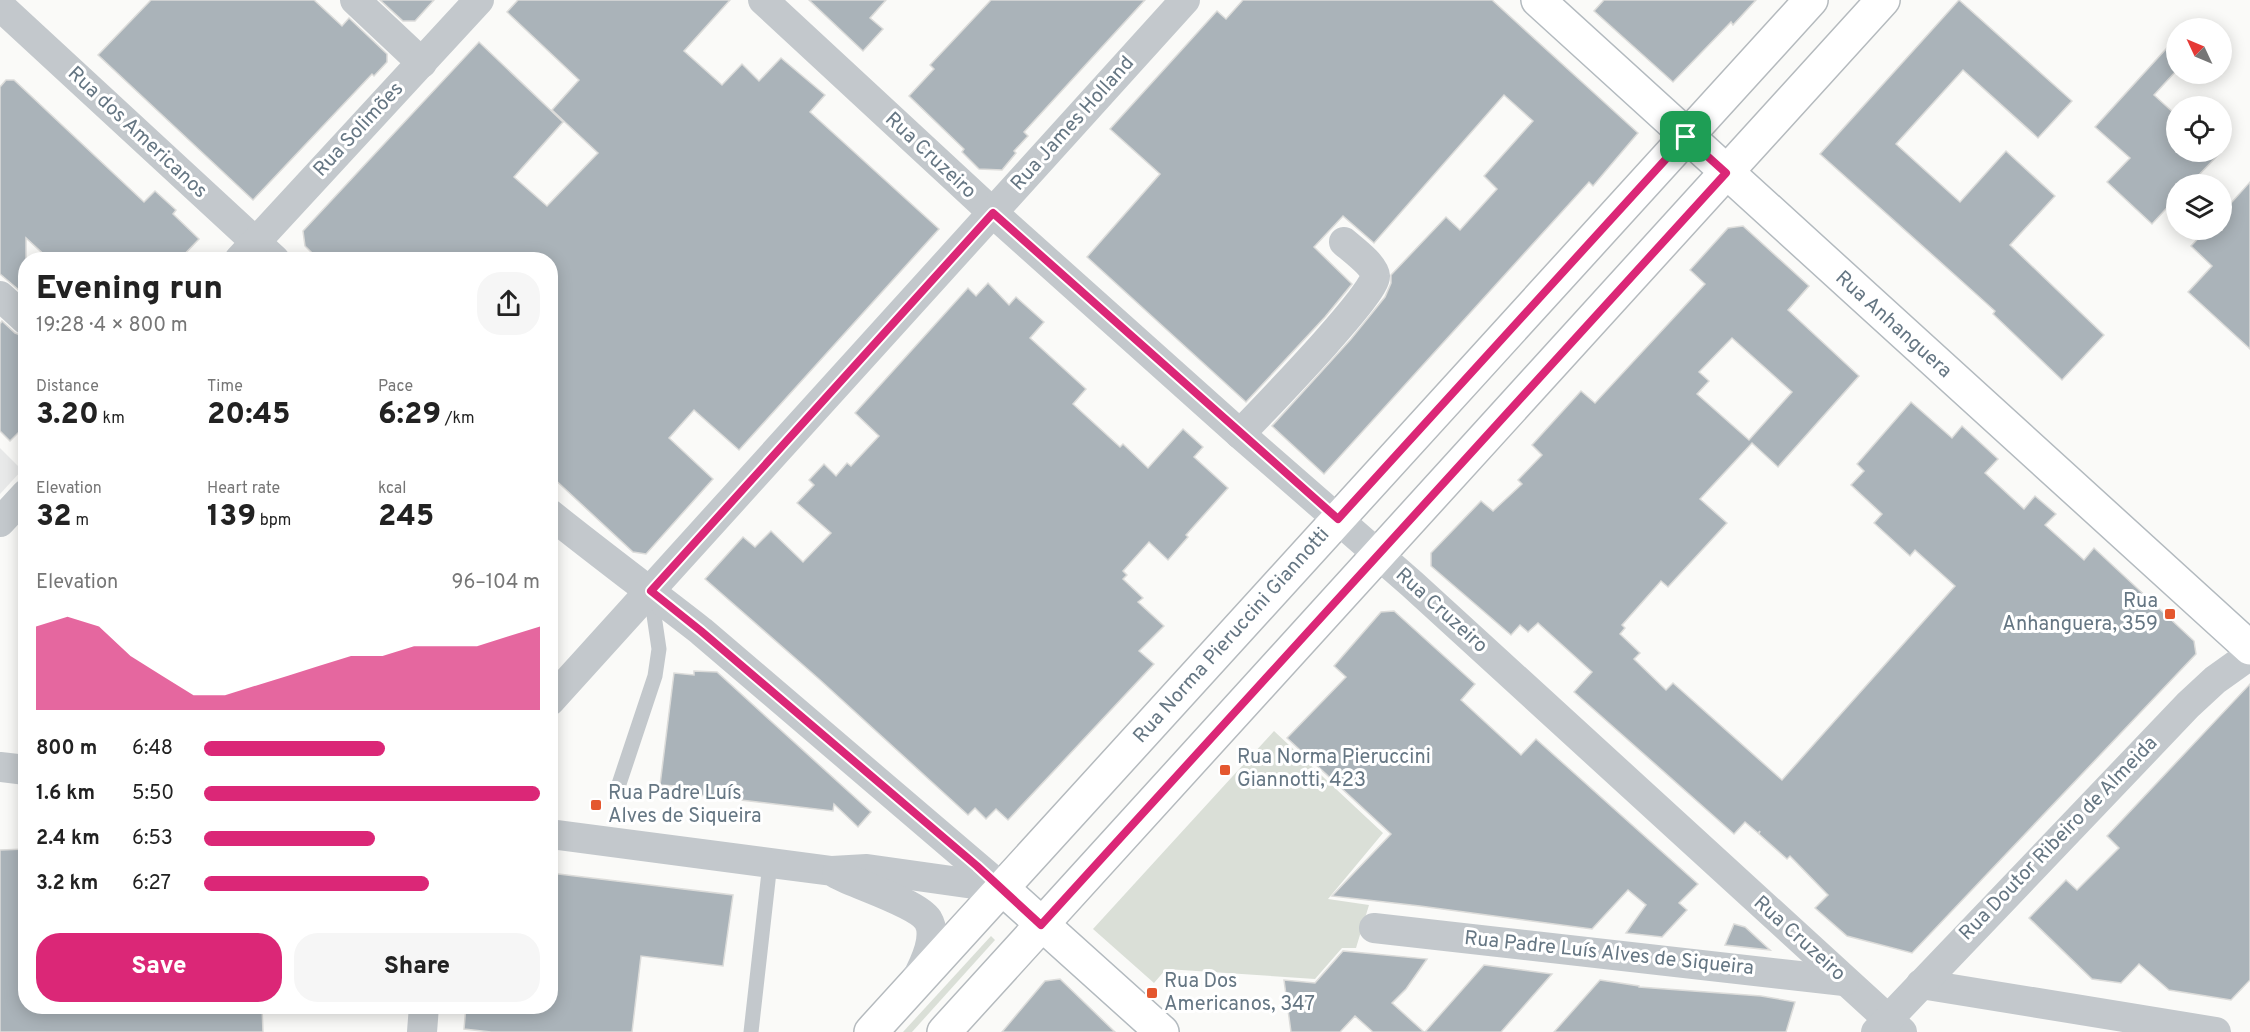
<!DOCTYPE html>
<meta charset="utf-8">
<style>
:root{--surface:#fff;--page:#f6f6f6;--text:#222;--muted:#767676;--accent:#db2777}
body{margin:0;font-family:Overpass,sans-serif;background:var(--page);color:var(--text);height:100vh;display:flex;flex-direction:column;font-size:22px;white-space:nowrap}
*{box-sizing:border-box;margin:0}
p{font-size:20px;color:var(--muted)}
.icon{flex:none;width:33px;height:33px;fill:none;stroke:currentColor;stroke-width:2;stroke-linecap:round;stroke-linejoin:round}
.map{position:relative;flex:1;overflow:hidden}
.sheet{position:absolute;left:18px;top:252px;width:540px;height:762px;display:flex;flex-direction:column;background:var(--surface);border-radius:24px;box-shadow:0 3px 15px #0003}
.sheet>*{flex:none}
.needle{width:39px;rotate:314deg}
.fabs{position:absolute;left:2166px;top:18px;display:grid;gap:12px}
.fabs a{display:grid;place-items:center;width:66px;height:66px;border-radius:50%;background:var(--surface);box-shadow:0 3px 15px #0003;font-size:30px}
.pin{position:absolute;display:grid;place-items:center;width:51px;height:51px;color:#fff;margin:-26px;border-radius:12px;box-shadow:0 3px 9px #0006}
.round{display:grid;place-items:center;flex:none;width:63px;height:63px;border-radius:24px;background:var(--page)}
.overview{display:flex;align-items:center;justify-content:space-between;height:102px;padding:0 18px}
h1{font-size:33px;font-weight:800;line-height:45px}
.figures{display:grid;grid-template-columns:repeat(3,1fr);gap:9px;height:102px;padding:6px 18px}
.figures div{display:grid;align-content:center}
.figures b{font-size:30px;font-weight:800}
.figures small{font-size:16px;font-weight:400}
.figures p{font-size:16px}
.chart{height:168px;padding:12px 18px}
.chart p{display:flex;justify-content:space-between}
.chart svg{width:100%;height:108px;margin-top:6px;fill:var(--accent);opacity:.7}
.cta{display:flex;gap:12px;margin-top:auto;padding:12px 18px}
.cta a{flex:1;height:69px;border-radius:24px;background:var(--accent);color:#fff;font-size:24px;font-weight:800;line-height:69px;text-align:center}
.cta a+a{background:var(--page);color:var(--text)}
ul{padding:0 18px;list-style:none;font-size:20px}
li{display:grid;grid-template-columns:96px 72px 1fr;align-items:center;height:45px}
li i{height:15px;border-radius:8px;background:var(--accent)}
.map>svg:first-child{display:block}
.built{fill:#e8e9e9}
.green{fill:#dadfd7}
.building{fill:#aab3b9;stroke:#dcdcda;stroke-width:1.5;fill-rule:evenodd}
.lines{fill:none;stroke-linecap:round;stroke-linejoin:round}
.secondary-casing{stroke:#b3babf;stroke-width:36}
.primary-casing{stroke:#b5babe;stroke-width:36}
.lane{stroke:#c3c8cc;stroke-width:15}
.street{stroke:#c3c8cc;stroke-width:30}
.secondary{stroke:#fff;stroke-width:33}
.primary{stroke:#fff;stroke-width:33}
.route-casing{stroke:#fff;stroke-width:12}
.route{stroke:#db2777;stroke-width:8}
.poi-dot{fill:#e4572e;stroke:#fff;stroke-width:2}
.labels{text-anchor:middle;dominant-baseline:central;stroke-width:6;stroke-linejoin:round;paint-order:stroke}
.street-label{font-size:20px;fill:#657683;stroke:#fff}
.poi-label{font-size:20px;fill:#657683;stroke:#fff;text-anchor:start}
</style>
<div class="map">
<svg width="2250" height="1032" viewBox="0 0 2250 1032">
<rect width="100%" height="100%" fill="#fafaf8"/>
<polygon class="built" points="0,448 22,470 0,494"/>
<g class="green">
<polygon points="1274,731 1383,833 1328,899 1369,905 1356,948 1342,948 1315,979 1166,969 1154,983 1093,929"/>
<polygon points="991,936 995,940 912,1032 903,1032"/>
</g>
<g class="building">
<polygon points="151,0 314,0 342,26 349,18 387,54 387,62 374,76 372,74 253,200 98,55"/>
<polygon points="380,0 434,0 415,21 403,21"/>
<polygon points="518,0 730,0 684,51 722,85 742,64 759,81 781,58 825,95 810,112 939,229 739,450 694,410 669,438 713,479 646,554 633,552 550,475 550,260 319,260 305,246 303,231 479,42 563,122 514,177 547,206 598,153 552,110 579,80 507,12"/>
<polygon points="809,0 886,0 870,18 883,29 863,51"/>
<polygon points="991,0 1145,0 1024,132 1028,136 1014,151 1016,153 1002,170 979,169 962,152 964,149 909,96 934,69 930,65"/>
<polygon points="1243,0 1492,0 1638,133 1593,186 1589,182 1324,474 1272,426 1351,339 1385,297 1391,283 1391,275 1446,217 1460,230 1497,189 1484,176 1533,121 1504,95 1374,243 1343,216 1314,247 1352,284 1325,317 1246,402 1087,257 1160,174 1110,129 1217,11 1226,19"/>
<polygon points="1604,0 1756,0 1733,25 1731,22 1673,82 1594,11"/>
<polygon points="1959,0 2072,101 2038,138 1963,70 1896,144 1960,202 2006,151 2055,196 2010,245 2104,335 2062,380 1993,314 1995,311 1820,154"/>
<polygon points="2176,38 2176,71 2154,95 2176,115 2176,152 2221,152 2190,184 2176,184 2176,198 2152,224 2107,182 2130,158 2095,127"/>
<polygon points="6,80 14,80 144,202 155,191 176,210 173,214 199,239 179,260 50,260 26,238 26,296 0,274 0,87"/>
<polygon points="2250,182 2250,349 2188,292 2212,266 2191,246 2206,230 2222,230 2222,213"/>
<path d="M1743,226L1809,286L1788,310L1859,376L1778,467L1752,443L1700,499L1727,523L1668,587L1661,581L1622,625L1625,628L1620,634L1640,653L1634,659L1666,690L1673,683L1782,780L1955,586L1915,550L1910,556L1874,523L1882,514L1851,485L1864,471L1857,464L1911,402L1952,438L1962,426L1998,459L1985,473L2024,509L2035,496L2056,514L2045,525L2084,560L2094,548L2194,641L2196,654L1912,953L1847,936L1815,908L1828,895L1790,856L1787,859L1759,834L1760,831L1758,833L1745,822L1734,834L1574,692L1592,672L1538,623L1528,632L1520,625L1511,635L1431,566V553L1481,501L1493,511L1522,484L1518,480L1542,455L1532,445L1581,391L1595,403L1705,284L1690,270L1728,228ZM1732,338L1792,392L1749,440L1697,394L1709,381L1699,372Z"/>
<polygon points="988,283 1009,305 1016,297 1044,322 1030,338 1086,389 1073,404 1120,447 1123,444 1148,468 1183,429 1203,447 1194,457 1228,488 1186,535 1188,537 1168,560 1149,542 1123,571 1127,575 1123,579 1143,598 1138,602 1164,626 1139,651 1154,664 1008,820 996,809 986,819 975,808 968,815 819,679 705,579 743,537 755,547 771,531 803,562 831,533 797,503 814,485 809,480 824,464 836,476 847,463 851,466 879,436 855,413 968,288 976,296"/>
<polygon points="2,321 15,333 26,337 26,425 10,441 0,431 0,324"/>
<polygon points="1394,611 1475,684 1461,700 1521,755 1536,739 1698,884 1679,903 1687,910 1662,937 1626,933 1646,905 1628,890 1592,929 1420,906 1332,896 1391,834 1287,738 1346,677 1334,666 1381,612"/>
<polygon points="694,671 717,672 871,812 858,827 834,804 833,811 673,792 674,786 660,785 674,673 694,675"/>
<polygon points="2250,684 2250,980 2231,1000 2169,990 2139,964 2121,983 2092,979 2029,918 2066,880 2077,890 2119,848 2107,836"/>
<polygon points="26,849 26,1006 262,1006 263,1032 0,1032 0,850"/>
<polygon points="550,873 733,895 723,966 641,956 632,1032 491,1032 464,1029 466,1006 550,1006"/>
<polygon points="1734,924 1745,927 1770,950 1725,945"/>
<polygon points="1343,951 1427,959 1406,989 1392,1003 1424,1032 1373,1032 1355,1016 1340,1032 1291,1032 1284,980 1315,983"/>
<polygon points="1484,965 1552,974 1501,1032 1425,1032"/>
<polygon points="1060,979 1115,1032 1002,1032 1045,981"/>
<polygon points="1600,980 1639,986 1639,987 1761,996 1795,1002 1786,1032 1554,1032"/>
</g>
<g class="lines">
<defs>
<g id="secondary">
<polyline points="1538,0 2250,648"/>
<polyline points="1002,888 1162,1032"/>
</g>
<g id="primary">
<polyline points="871,1032 1811,0"/>
<polyline points="944,1032 1883,0"/>
</g>
</defs>
<use href="#secondary" class="secondary-casing"/>
<use href="#primary" class="primary-casing"/>
<g class="lane">
<polyline points="618,787 655,676 659,649 651,595"/>
<polyline points="751,1032 770,863"/>
</g>
<g class="street">
<polyline points="355,0 422,63"/>
<polyline points="763,0 993,213 1240,434 1412,584 1902,1032"/>
<polyline points="0,6 275,260"/>
<polyline points="239,260 479,0"/>
<polyline points="0,296 26,320"/>
<path d="M1240,434C1259,414 1377,293 1375,276C1374,265 1352,249 1344,242"/>
<path d="M550,514C600,554 651,592 701,631L1002,888"/>
<polyline points="0,522 26,494"/>
<polyline points="550,701 1185,0"/>
<polyline points="0,767 26,770"/>
<polyline points="550,834 832,871 867,869 1002,888"/>
<path d="M837,874C857,885 917,903 928,920C938,937 923,967 915,982"/>
<polyline points="1374,928 1844,981"/>
<polyline points="1921,984 2216,1032"/>
<polyline points="422,1032 424,1006"/>
<polyline points="1876,1032 2188,705 2215,680 2250,655"/>
</g>
<use href="#secondary" class="secondary"/>
<use href="#primary" class="primary"/>
</g>
<g class="lines">
<defs>
<polygon id="route" points="1686,137 1726,173 1041,925 977,866 701,631 651,591 993,213 1338,519"/>
</defs>
<use href="#route" class="route-casing"/>
<use href="#route" class="route"/>
</g>
<g class="poi-dot">
<rect x="2164" y="608" width="12" height="12" rx="3"/>
<rect x="1219" y="764" width="12" height="12" rx="3"/>
<rect x="590" y="799" width="12" height="12" rx="3"/>
<rect x="1146" y="987" width="12" height="12" rx="3"/>
</g>
<g class="labels">
<g class="street-label">
<text transform="translate(1073 124) rotate(-48)">Rua James Holland</text>
<text transform="translate(359 130) rotate(-47)">Rua Solimões</text>
<text transform="translate(137 133) rotate(43)">Rua dos Americanos</text>
<text transform="translate(930 156) rotate(43)">Rua Cruzeiro</text>
<text transform="translate(1893 325) rotate(42)">Rua Anhanguera</text>
<text transform="translate(1441 611) rotate(42)">Rua Cruzeiro</text>
<text transform="translate(1232 636) rotate(-48)">Rua Norma Pieruccini Giannotti</text>
<text transform="translate(2059 839) rotate(-46)">Rua Doutor Ribeiro de Almeida</text>
<text transform="translate(1799 939) rotate(42)">Rua Cruzeiro</text>
<text transform="translate(1609 954) rotate(6)">Rua Padre Luís Alves de Siqueira</text>
</g>
<g class="poi-label">
<text x="2158" y="602" text-anchor="end">Rua<tspan x="2158" dy="23">Anhanguera, 359</tspan></text>
<text x="1237" y="758">Rua Norma Pieruccini<tspan x="1237" dy="23">Giannotti, 423</tspan></text>
<text x="608" y="794">Rua Padre Luís<tspan x="608" dy="23">Alves de Siqueira</tspan></text>
<text x="1164" y="982">Rua Dos<tspan x="1164" dy="23">Americanos, 347</tspan></text>
</g>
</g>
</svg>
<div class="fabs">
<a><svg class="needle" viewBox="-14 -14 28 28"><path d="M0-13l5 13h-10z" fill="#e53935"/><path d="M0 13l5-13h-10z" fill="#767676"/></svg></a>
<a><svg class="icon" aria-label="locate" viewBox="0 0 24 24"><circle cx="12" cy="12" r="6"/><path d="M12 2v4M12 18v4M2 12h4M18 12h4"/></svg></a>
<a><svg class="icon" aria-label="layers" viewBox="0 0 24 24"><path d="M12 4l9 5-9 5-9-5zM3 14l9 5 9-5"/></svg></a>
</div>
<div class="pin" style="left:1686px;top:137px;background:#1e9e55"><svg class="icon" aria-label="arrive" viewBox="0 0 24 24"><path d="M6 21V4h12l-3 4 3 4H6"/></svg></div>
<section class="sheet">
<div class="overview"><div><h1>Evening run</h1><p>19:28 · 4 × 800 m</p></div><a class="round"><svg class="icon" aria-label="share" viewBox="0 0 24 24"><path d="M12 15V3M7 8l5-5 5 5M5 13v7h14v-7"/></svg></a></div>
<div class="figures">
<div><p>Distance</p><b>3.20<small> km</small></b></div>
<div><p>Time</p><b>20:45</b></div>
<div><p>Pace</p><b>6:29<small> /km</small></b></div>
</div>
<div class="figures">
<div><p>Elevation</p><b>32<small> m</small></b></div>
<div><p>Heart rate</p><b>139<small> bpm</small></b></div>
<div><p>kcal</p><b>245</b></div>
</div>
<div class="chart"><p><span>Elevation</span>96–104 m</p>
<svg viewBox="0 0 160 44" preserveAspectRatio="none"><path d="M0 44V10L10 6L20 10L30 22L40 30L50 38L60 38L70 34L80 30L90 26L100 22L110 22L120 18L130 18L140 18L150 14L160 10V44z"/></svg>
</div>
<ul>
<li><b>800 m</b>6:48<i style="width:54%"></i></li>
<li><b>1.6 km</b>5:50<i style="width:100%"></i></li>
<li><b>2.4 km</b>6:53<i style="width:51%"></i></li>
<li><b>3.2 km</b>6:27<i style="width:67%"></i></li>
</ul>
<div class="cta"><a>Save</a><a>Share</a></div>
</section>
</div>
